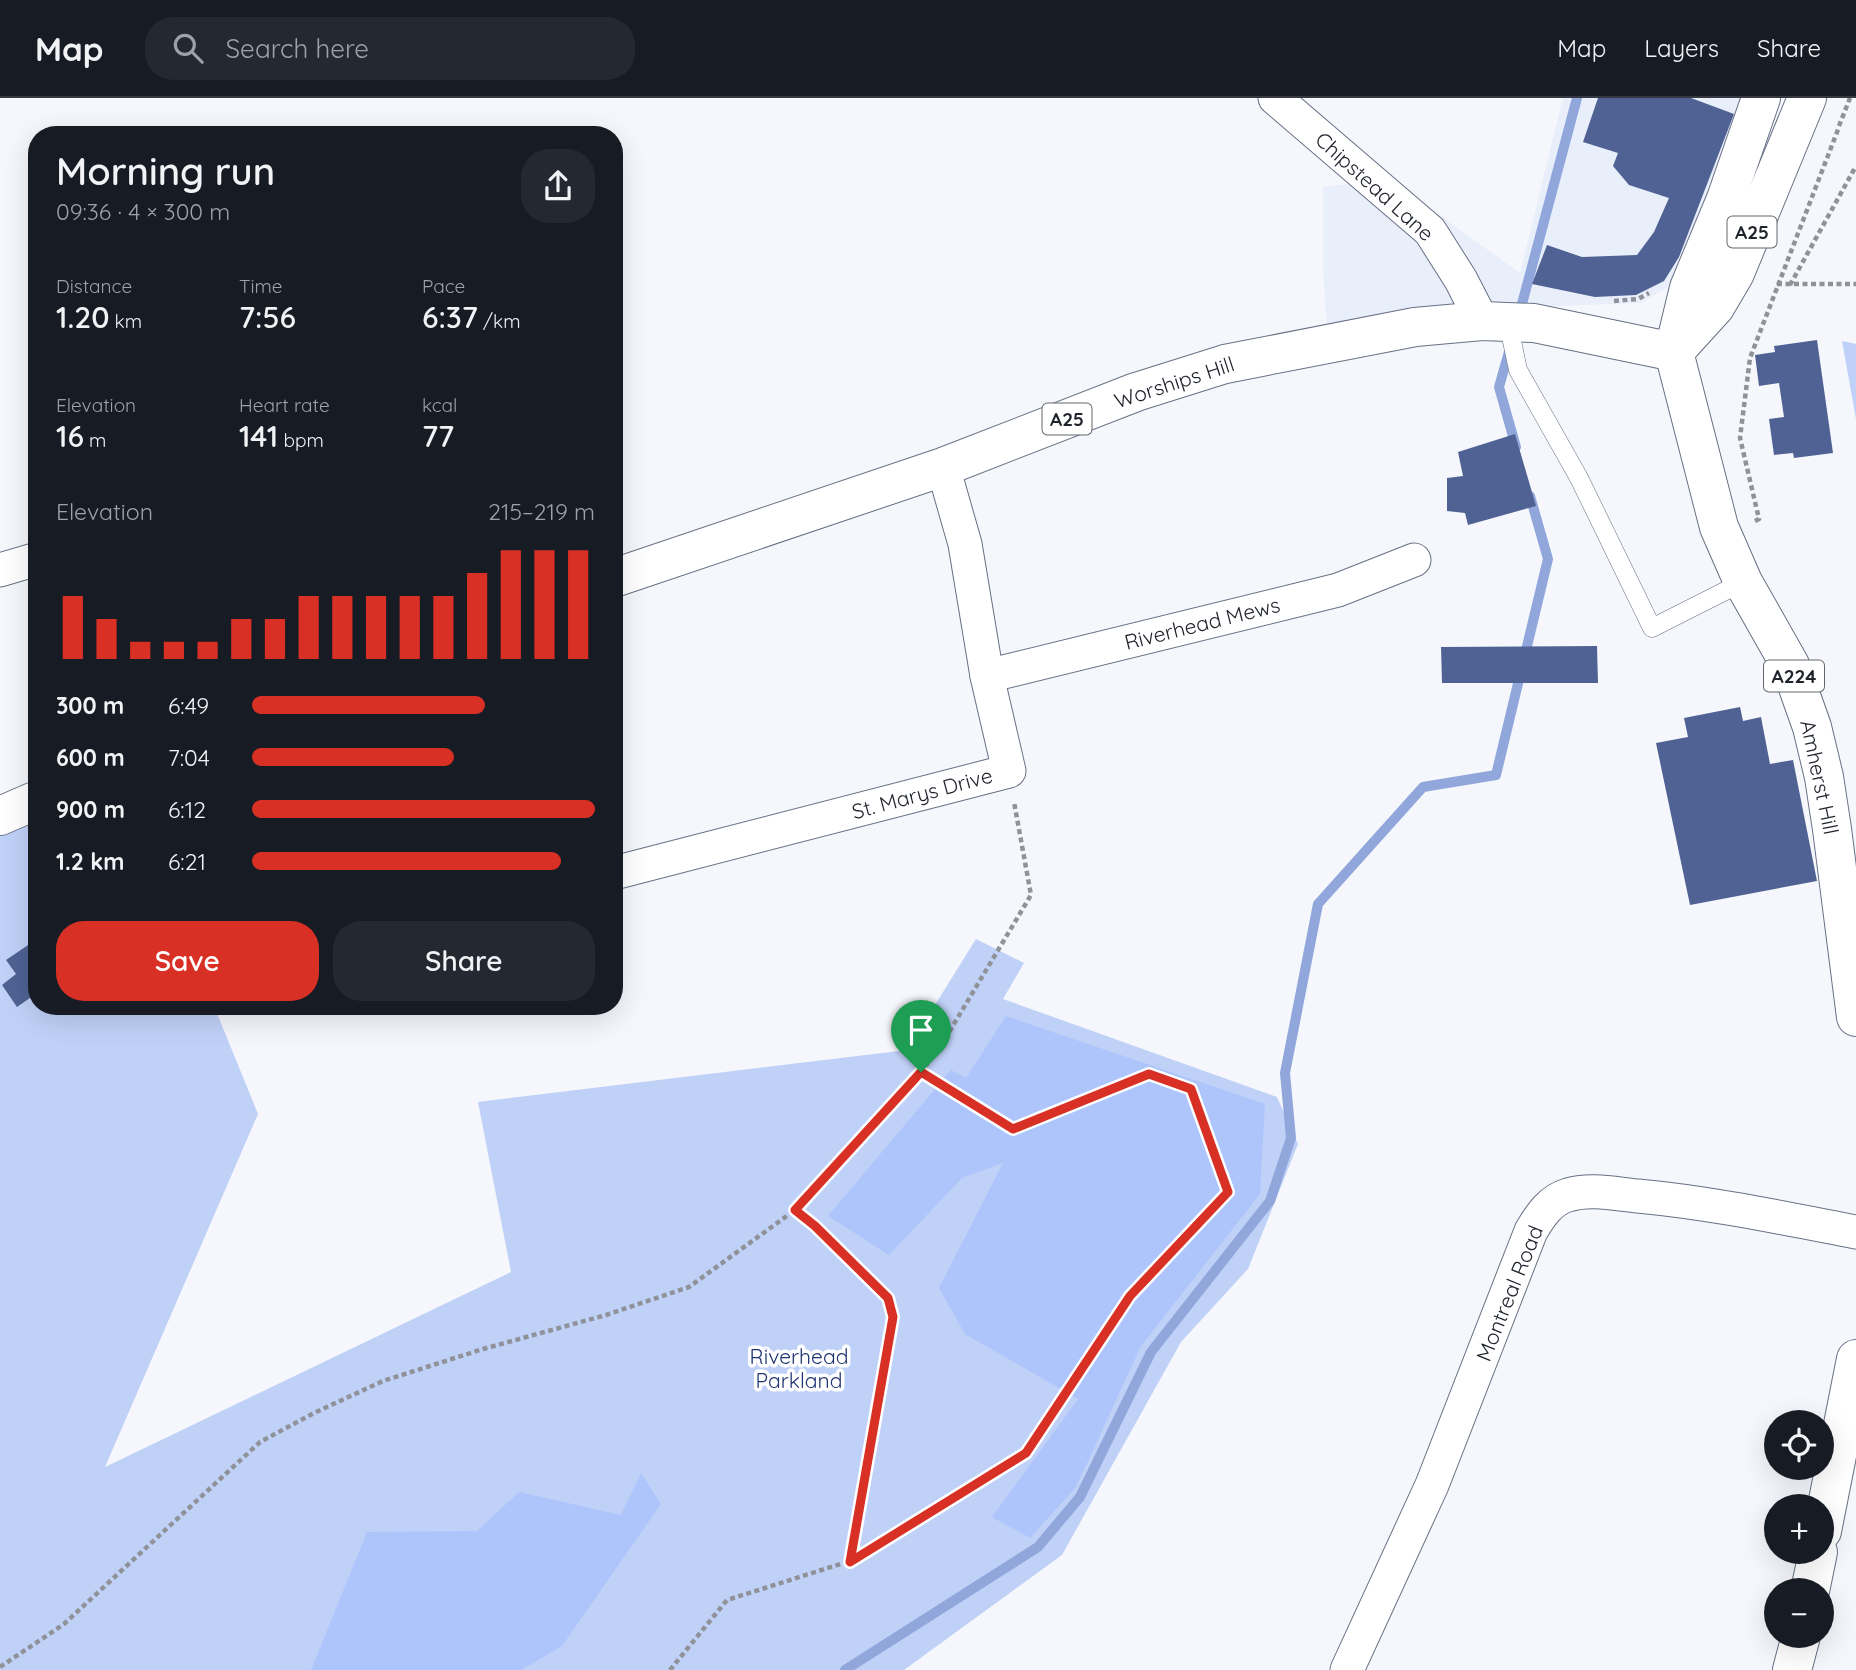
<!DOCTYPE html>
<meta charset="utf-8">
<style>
:root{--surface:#171b24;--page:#242831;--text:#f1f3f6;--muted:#9ea1a6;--line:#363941;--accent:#d93025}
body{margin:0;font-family:Quicksand,sans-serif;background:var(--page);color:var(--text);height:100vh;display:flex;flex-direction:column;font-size:26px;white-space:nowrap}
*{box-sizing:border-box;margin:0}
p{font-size:23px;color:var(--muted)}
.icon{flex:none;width:38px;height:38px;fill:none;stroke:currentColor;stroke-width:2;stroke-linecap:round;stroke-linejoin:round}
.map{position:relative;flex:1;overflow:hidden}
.details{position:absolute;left:28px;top:28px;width:595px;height:889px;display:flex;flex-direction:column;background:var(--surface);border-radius:28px;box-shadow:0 7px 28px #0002}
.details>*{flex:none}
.tools{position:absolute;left:1764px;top:1312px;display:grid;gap:14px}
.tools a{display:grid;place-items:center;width:70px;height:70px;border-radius:50%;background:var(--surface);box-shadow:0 7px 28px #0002;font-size:35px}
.pin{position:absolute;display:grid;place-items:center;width:60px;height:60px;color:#fff;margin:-72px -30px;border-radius:50% 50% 50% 0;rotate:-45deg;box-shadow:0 0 7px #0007}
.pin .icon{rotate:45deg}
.round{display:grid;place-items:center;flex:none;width:74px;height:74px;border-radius:28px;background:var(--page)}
.headline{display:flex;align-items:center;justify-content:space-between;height:119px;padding:0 28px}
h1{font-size:38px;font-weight:600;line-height:52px}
.figures{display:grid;grid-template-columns:repeat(3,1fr);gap:10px;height:119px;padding:7px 28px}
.figures div{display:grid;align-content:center}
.figures b{font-size:30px;font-weight:600}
.figures small{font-size:19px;font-weight:400}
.figures p{font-size:19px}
.chart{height:196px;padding:14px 28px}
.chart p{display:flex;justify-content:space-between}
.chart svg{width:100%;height:126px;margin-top:7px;stroke:var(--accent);stroke-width:6}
.cta{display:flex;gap:14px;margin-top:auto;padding:14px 28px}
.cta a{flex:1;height:80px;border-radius:28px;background:var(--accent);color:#fff;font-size:28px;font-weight:600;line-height:80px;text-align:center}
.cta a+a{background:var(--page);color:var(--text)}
ul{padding:0 28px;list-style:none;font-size:23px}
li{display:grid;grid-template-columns:112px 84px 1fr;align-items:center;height:52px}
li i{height:18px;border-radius:9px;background:var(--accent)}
header{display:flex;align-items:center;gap:42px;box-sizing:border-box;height:98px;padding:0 35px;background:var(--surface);border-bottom:2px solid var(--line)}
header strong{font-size:33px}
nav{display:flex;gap:38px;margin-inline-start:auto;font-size:24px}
.search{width:490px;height:63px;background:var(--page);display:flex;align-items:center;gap:18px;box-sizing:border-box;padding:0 24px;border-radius:28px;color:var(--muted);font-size:26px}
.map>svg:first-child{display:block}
.built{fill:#e9eefb}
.green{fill:#c0d1f8}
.forest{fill:#aec5fb}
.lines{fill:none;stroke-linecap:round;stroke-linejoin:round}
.stream{stroke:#91a7dc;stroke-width:10}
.building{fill:#4f6293}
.service-casing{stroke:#677085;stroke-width:19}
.minor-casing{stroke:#677085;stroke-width:35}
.primary-casing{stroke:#677085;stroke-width:40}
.trunk-casing{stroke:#677085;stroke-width:40}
.path{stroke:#8f9299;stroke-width:4.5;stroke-dasharray:5 3.5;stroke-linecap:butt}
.service{stroke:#fff;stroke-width:18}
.minor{stroke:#fff;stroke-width:33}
.primary{stroke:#fff;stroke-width:38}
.trunk{stroke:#fff;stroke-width:38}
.route-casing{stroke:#fff;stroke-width:14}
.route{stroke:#d93025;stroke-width:9}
.labels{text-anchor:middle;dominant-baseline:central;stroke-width:7;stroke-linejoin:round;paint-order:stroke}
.shield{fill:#fff;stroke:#63666c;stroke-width:2}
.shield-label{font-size:19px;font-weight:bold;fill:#20242d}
.street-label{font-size:21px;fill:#20242d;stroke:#fff}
.park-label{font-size:21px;fill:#1f3472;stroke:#fff}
</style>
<header>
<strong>Map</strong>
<div class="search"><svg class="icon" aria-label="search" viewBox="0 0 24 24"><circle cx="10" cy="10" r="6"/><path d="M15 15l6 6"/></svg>Search here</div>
<nav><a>Map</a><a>Layers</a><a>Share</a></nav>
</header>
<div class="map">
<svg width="1856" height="1572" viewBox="0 0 1856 1572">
<rect width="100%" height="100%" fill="#f5f7fc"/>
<polygon class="built" points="1563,0 1746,0 1670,188 1640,205 1453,212 1327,230 1323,172 1323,89 1389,81 1520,175"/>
<g class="green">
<polygon points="1842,243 1856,246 1856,321"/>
<polygon points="37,699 37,908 214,908 258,1016 105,1369 511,1174 478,1004 907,952 976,841 1024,865 1003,901 1277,999 1298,1046 1248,1171 1181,1244 1062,1457 904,1572 0,1572 0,714"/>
</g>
<g class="forest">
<polygon points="1006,918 1265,1006 1260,1096 1141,1248 1076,1389 1030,1440 992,1419 1078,1301 965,1236 939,1190 1003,1065 962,1080 889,1157 828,1118 951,972 966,980"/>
<polygon points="641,1375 661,1406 562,1548 521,1572 311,1572 367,1434 477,1433 519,1394 621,1417"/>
</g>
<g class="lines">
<g class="stream">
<polyline points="1519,217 1577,0"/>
<polyline points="1510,250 1499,289 1516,349"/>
<polyline points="845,1572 1038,1449 1080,1399 1151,1254 1270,1103 1291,1040 1285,975 1318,806 1423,689 1496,677 1548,461 1530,398"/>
</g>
</g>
<g class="building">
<polygon points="1598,0 1691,0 1734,16 1679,159 1664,183 1636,197 1595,199 1532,186 1547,147 1582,159 1637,157 1654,134 1669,100 1629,87 1613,68 1618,55 1583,44"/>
<polygon points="1817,242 1833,355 1794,360 1793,355 1774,357 1769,321 1784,319 1779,285 1759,288 1755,257 1775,254 1774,248"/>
<polygon points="1515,336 1536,408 1468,427 1465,415 1447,413 1447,380 1463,378 1458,354"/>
<polygon points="1597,548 1598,585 1442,585 1441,549"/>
<polygon points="1740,609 1743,623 1761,619 1770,666 1793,662 1817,783 1690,807 1656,645 1688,639 1684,620"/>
<polygon points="37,841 37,895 17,909 2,887 16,876 6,862"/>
</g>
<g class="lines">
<defs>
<polyline id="service" points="1508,224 1518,272 1579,380 1652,530 1743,484"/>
<g id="minor">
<polyline points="1275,0 1430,133 1461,182 1482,223"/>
<polyline points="0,472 37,461"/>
<polyline points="987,578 1338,492 1414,462"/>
<polyline points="614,775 1009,673 987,578 965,446 943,369"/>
<path d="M1347,1572L1432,1387L1531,1133C1540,1118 1550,1102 1568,1097C1590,1090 1616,1096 1638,1098C1712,1105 1783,1120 1856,1134"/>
</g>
<g id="primary">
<polyline points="1674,254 1719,429 1743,484 1790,567 1812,629 1824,679 1832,731 1856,919"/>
<polyline points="1822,1433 1856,1261"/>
<polyline points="1810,1493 1818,1454"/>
<polyline points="1792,1572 1801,1538"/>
</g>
<g id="trunk">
<polyline points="1674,252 1689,190 1726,101 1761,0"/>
<polyline points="1674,254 1715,209 1735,175 1807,0"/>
<polyline points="614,480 943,369 1136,294 1225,266 1415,229 1482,223 1534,225 1674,254"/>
<polyline points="0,718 37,702"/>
</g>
</defs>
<use href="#service" class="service-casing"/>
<use href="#minor" class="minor-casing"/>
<use href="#primary" class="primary-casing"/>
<use href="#trunk" class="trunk-casing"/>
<g class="path">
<polyline points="1839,28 1850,0"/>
<polyline points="1777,186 1856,186"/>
<polyline points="1790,187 1856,68"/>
<polyline points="1614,203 1638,201 1649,195"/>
<polyline points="1755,423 1759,421 1740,340 1750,260 1839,29"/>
<polyline points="795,1112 815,1128 888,1201 893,1219 850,1463"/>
<polyline points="0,1569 64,1526 260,1344 316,1314 383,1283 483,1251 606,1217 689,1189 795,1112 921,974"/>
<polyline points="670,1572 727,1502 850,1463 1026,1355 1130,1198 1228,1094 1191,991 1149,976 1013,1031 921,974 942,946 1031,797 1014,704"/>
</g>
<use href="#service" class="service"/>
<use href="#minor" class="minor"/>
<use href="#primary" class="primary"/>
<use href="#trunk" class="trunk"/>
</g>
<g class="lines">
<defs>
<polygon id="route" points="921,974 1013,1031 1149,976 1191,991 1228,1094 1130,1198 1026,1355 850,1464 893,1219 888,1200 815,1128 795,1112"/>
</defs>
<use href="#route" class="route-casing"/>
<use href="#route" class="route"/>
</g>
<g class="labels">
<g class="shield">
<rect x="1727.5" y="118.5" width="49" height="31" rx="5"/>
<rect x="1042.5" y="305.5" width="49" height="31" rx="5"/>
<rect x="1764" y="562.5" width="60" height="31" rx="5"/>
</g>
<g class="shield-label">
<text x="1752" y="134">A25</text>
<text x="1067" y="321">A25</text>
<text x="1794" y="578">A224</text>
</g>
<g class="street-label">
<text transform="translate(1375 88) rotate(42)">Chipstead Lane</text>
<text transform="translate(1174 284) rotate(-18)">Worships Hill</text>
<text transform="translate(1202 525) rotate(-14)">Riverhead Mews</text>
<text transform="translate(1820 679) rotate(78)">Amherst Hill</text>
<text transform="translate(922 695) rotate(-15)">St. Marys Drive</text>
<text transform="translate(1509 1195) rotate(-68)">Montreal Road</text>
</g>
<g class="park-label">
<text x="799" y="1258">Riverhead<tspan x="799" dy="24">Parkland</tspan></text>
</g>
</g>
</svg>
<div class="tools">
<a><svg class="icon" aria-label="locate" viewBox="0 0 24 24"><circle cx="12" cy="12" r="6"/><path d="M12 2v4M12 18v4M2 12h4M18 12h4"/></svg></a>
<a>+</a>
<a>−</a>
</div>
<div class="pin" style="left:921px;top:974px;background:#1e9e55"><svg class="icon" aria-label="arrive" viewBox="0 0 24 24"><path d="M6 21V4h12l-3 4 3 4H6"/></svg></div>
<section class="details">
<div class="headline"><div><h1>Morning run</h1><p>09:36 · 4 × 300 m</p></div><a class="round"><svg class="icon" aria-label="share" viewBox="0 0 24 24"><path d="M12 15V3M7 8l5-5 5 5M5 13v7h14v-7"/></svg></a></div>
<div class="figures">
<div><p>Distance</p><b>1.20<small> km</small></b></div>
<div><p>Time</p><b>7:56</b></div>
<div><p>Pace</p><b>6:37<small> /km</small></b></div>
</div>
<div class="figures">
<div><p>Elevation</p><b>16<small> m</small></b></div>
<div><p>Heart rate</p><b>141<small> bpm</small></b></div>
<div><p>kcal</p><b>77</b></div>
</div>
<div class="chart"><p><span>Elevation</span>215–219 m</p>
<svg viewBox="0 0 160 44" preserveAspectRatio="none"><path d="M5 44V22M15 44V30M25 44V38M35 44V38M45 44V38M55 44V30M65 44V30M75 44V22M85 44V22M95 44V22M105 44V22M115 44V22M125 44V14M135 44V6M145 44V6M155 44V6"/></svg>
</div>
<ul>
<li><b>300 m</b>6:49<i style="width:68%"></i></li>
<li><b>600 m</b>7:04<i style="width:59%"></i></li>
<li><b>900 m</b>6:12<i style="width:100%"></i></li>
<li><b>1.2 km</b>6:21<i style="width:90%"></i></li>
</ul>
<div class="cta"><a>Save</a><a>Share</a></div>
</section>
</div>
